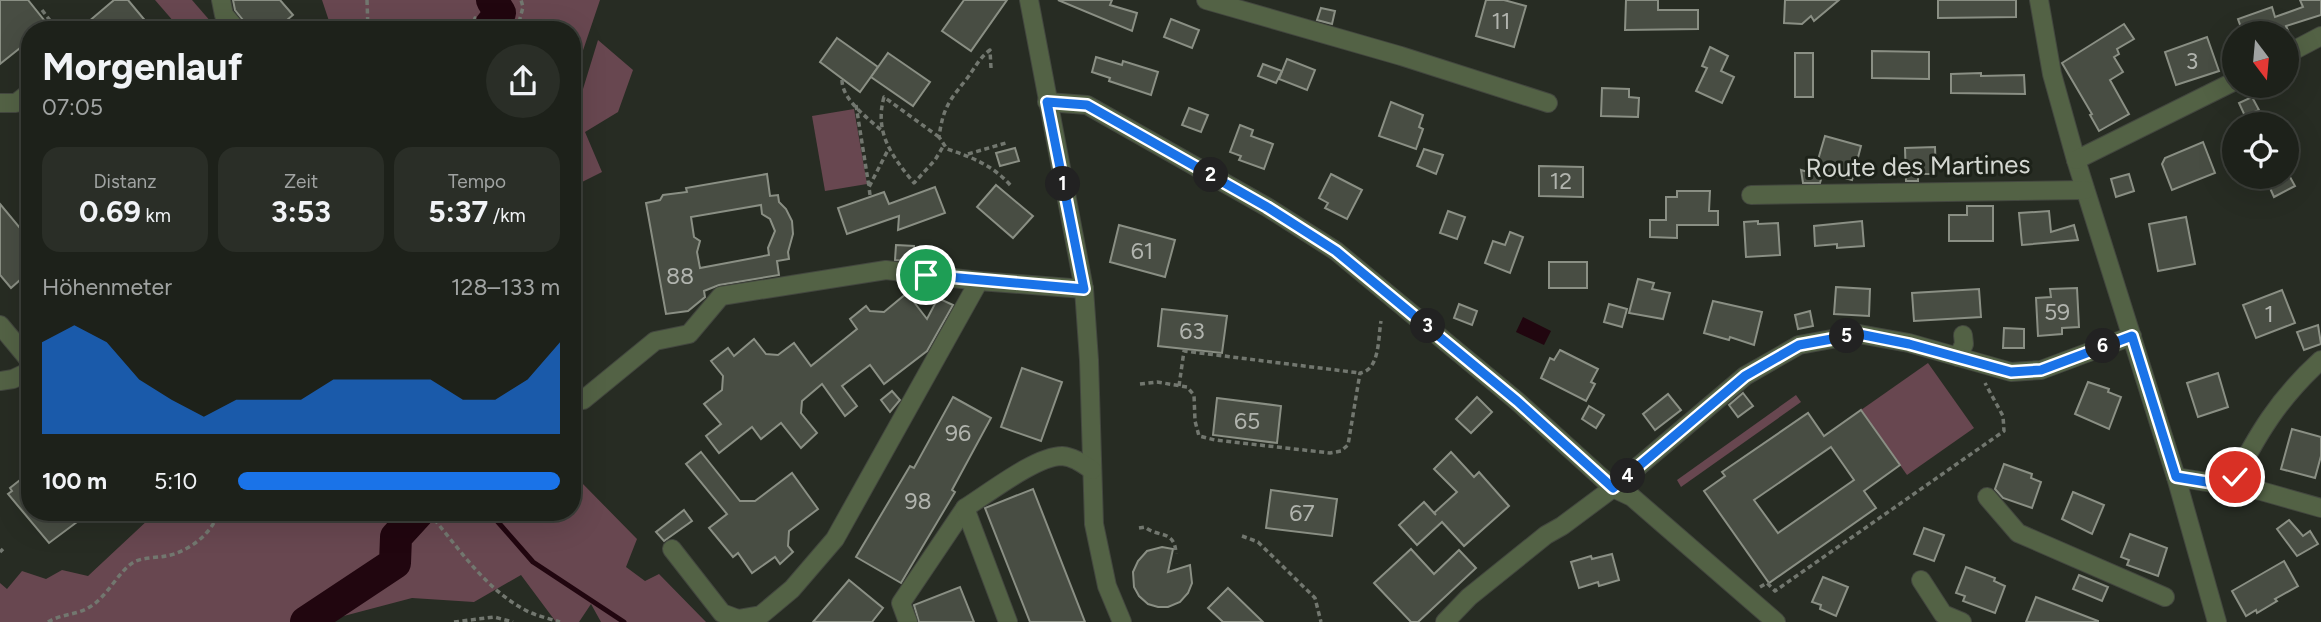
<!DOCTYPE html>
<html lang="de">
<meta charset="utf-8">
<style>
:root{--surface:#1d211a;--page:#2a2e27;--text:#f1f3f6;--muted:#a0a3a2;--line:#3b3e39;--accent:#1a73e8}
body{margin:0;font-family:Figtree,sans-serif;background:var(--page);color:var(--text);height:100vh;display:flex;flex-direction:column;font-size:26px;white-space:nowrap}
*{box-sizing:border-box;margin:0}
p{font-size:23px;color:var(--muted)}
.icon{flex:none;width:38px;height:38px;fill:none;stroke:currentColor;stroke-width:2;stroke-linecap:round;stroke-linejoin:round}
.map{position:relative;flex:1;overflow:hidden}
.side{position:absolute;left:21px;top:21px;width:560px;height:500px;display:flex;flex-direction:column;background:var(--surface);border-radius:28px;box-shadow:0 7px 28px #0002,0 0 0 2px var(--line)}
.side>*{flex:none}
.needle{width:46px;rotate:164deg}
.fabs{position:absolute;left:2222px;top:21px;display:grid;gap:14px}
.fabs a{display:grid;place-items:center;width:77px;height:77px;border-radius:50%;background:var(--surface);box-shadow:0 7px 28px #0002,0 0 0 2px var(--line);font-size:35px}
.pin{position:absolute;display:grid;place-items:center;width:60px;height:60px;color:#fff;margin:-30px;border:4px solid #fff;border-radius:50%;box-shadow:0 2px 7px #0007}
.km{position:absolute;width:35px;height:35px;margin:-18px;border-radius:50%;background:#222;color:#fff;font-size:19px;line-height:35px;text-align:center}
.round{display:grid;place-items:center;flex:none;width:74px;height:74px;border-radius:37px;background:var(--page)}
.overview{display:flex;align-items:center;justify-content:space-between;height:119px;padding:0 21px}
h1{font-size:38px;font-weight:700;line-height:52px}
.figures{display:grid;grid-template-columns:repeat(3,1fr);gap:10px;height:119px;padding:7px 21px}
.figures div{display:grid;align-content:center;border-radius:18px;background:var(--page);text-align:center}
.figures b{font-size:30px;font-weight:700}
.figures small{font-size:19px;font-weight:400}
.figures p{font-size:19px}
.chart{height:196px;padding:14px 21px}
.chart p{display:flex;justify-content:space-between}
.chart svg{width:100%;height:126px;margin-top:7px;fill:var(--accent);opacity:.7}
ul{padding:0 21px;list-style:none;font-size:23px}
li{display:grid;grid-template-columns:112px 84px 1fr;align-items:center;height:52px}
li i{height:18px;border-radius:9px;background:var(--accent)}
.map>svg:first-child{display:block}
.green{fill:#684750}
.water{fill:#21060f}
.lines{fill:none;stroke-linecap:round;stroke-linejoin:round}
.stream{stroke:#21060f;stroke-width:5}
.river{stroke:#21060f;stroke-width:32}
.building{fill:#484d43;stroke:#8a8f84;stroke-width:2;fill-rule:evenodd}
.minor-casing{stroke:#43473f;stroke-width:20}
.path{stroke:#72776f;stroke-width:3.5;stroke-dasharray:5 3.5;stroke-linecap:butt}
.minor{stroke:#536245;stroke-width:18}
.route-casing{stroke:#fff;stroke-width:14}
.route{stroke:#1a73e8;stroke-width:9}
.labels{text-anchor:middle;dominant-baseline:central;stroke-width:6;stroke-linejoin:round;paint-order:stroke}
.number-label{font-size:23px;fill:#b1b4ae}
.street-label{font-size:26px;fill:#d4d7d1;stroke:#1d2219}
</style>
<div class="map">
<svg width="2321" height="622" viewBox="0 0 2321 622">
<rect width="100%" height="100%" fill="#272c23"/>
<g class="green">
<polygon points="155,0 192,0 218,30 181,30"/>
<polygon points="322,0 600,0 572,83 572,30 332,30"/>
<polygon points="598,40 633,70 618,112 585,132 602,172 572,187 572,84 583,89"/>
<polygon points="854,109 867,184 825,191 812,116"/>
<polygon points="1928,363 1974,428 1907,475 1861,410"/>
<polygon points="1796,395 1801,402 1681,487 1677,480"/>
<polygon points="572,465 582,483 637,539 626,567 645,581 659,574 706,622 601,622 591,604 579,622 556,622 521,575 474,602 412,598 321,622 0,622 0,583 7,589 22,571 46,579 62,570 88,576 149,519 149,513 572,513"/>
</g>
<polygon class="water" points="1523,317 1551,331 1544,345 1516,332"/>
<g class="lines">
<polyline class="stream" points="490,513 533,562 624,622"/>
<g class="river">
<polyline points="487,30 500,13 492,0"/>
<polyline points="306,622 395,563 396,537 418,513"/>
</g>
</g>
<g class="building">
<polygon points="0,0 28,0 52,30 30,30 30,40 0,64"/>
<polygon points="114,0 128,0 153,30 95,30 88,22"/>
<polygon points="233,0 280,0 293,15 275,30 251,30 235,10"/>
<polygon points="964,0 1007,0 971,51 942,31"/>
<polygon points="1058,0 1112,0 1110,5 1137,13 1132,31"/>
<polygon points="1486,0 1504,0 1526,6 1514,47 1476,36"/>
<polygon points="1626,0 1658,0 1658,10 1698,10 1698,29 1625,30"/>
<polygon points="1785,0 1839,0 1814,21 1811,16 1802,24 1784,23"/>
<polygon points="1938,0 2016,0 2016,17 1938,18"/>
<polygon points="2300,0 2321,0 2321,15 2286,26 2289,33 2243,33 2238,19 2272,7 2275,17 2303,7"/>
<polygon points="1321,8 1335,11 1332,24 1317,20"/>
<polygon points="1171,19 1199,30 1192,48 1164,37"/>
<polygon points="2124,24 2134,39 2117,49 2119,54 2114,57 2123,72 2110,80 2129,114 2099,131 2090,115 2092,114 2062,63"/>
<polygon points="2207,37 2219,71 2176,85 2165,52"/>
<polygon points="837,38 878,67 860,92 820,62"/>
<polygon points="1710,47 1728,56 1721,71 1734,77 1722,103 1696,91 1707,68 1702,66"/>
<polygon points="1872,51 1929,52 1929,79 1872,78"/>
<polygon points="888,53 930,82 913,106 871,77"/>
<rect x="1795" y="53" width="18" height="44"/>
<polygon points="1096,57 1122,65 1123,61 1158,72 1151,95 1109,81 1110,78 1092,72"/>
<polygon points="1287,59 1315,70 1307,90 1279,79"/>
<polygon points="1263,64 1282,71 1276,83 1258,76"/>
<polygon points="1981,73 1981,76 2024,75 2025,94 1951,93 1951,74"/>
<polygon points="1602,88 1629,89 1629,97 1639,98 1638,117 1601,116"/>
<polygon points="2252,97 2259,110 2245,116 2239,103"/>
<polygon points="1391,102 1423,115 1419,127 1423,129 1416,149 1379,136"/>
<polygon points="1189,108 1208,115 1201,132 1182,125"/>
<polygon points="1240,125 1253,130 1251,136 1273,144 1264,169 1239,160 1241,156 1230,152"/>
<polygon points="1825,136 1861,146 1852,180 1815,170"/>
<polygon points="2203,142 2215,173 2172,190 2162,164 2165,158"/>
<polygon points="1935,147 1936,174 1918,174 1918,181 1906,181 1905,148"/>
<polygon points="1015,148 1019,161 1000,166 996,153"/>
<polygon points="1424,149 1443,155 1436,174 1417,166"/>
<polygon points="1539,166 1583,167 1583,197 1539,196"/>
<polygon points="1801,170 1822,176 1820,183 1803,183"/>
<path d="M767,174L770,196L778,195L779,202L786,209L792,221L793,234L788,252L789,259L777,261L779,275L719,285L704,291L705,297L688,311L666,314L646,203L660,200L663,195L687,192L686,188ZM761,205L762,214L770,219L775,231L768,248L769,255L700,268L697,252L700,241L694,237L691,217Z"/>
<polygon points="1331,174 1362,190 1347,219 1325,208 1328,203 1319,198"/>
<polygon points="2129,174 2134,191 2116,197 2111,179"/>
<polygon points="2265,177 2290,177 2295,186 2274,197"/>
<polygon points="996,185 1033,216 1013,238 977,207"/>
<polygon points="935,187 945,213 898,230 899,216 847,234 838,208 884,192 889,204"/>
<polygon points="1677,191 1710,191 1709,211 1718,211 1718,225 1677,225 1677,238 1650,237 1650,220 1666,220 1666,197 1677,197"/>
<polygon points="0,204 30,240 30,292 20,280 11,288 0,275"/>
<polygon points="1967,206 1993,206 1993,241 1949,241 1949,215 1967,215"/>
<polygon points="1448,211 1465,217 1457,239 1440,233"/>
<polygon points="2049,211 2051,232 2074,225 2078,240 2022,245 2019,213"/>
<polygon points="2186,217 2195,264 2158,271 2149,224"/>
<polygon points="1758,221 1758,224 1778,223 1780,255 1746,257 1744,222"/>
<polygon points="1862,221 1864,246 1837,248 1837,244 1815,246 1814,226"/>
<polygon points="1119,225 1175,240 1165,277 1110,262"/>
<polygon points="1510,232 1523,237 1510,273 1485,263 1493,241 1505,245"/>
<polygon points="896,245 914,246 913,261 895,260"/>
<rect x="1549" y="262" width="38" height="26"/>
<polygon points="1638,279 1654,283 1652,289 1670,293 1663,319 1629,313"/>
<polygon points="1836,287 1870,289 1869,316 1834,314"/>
<polygon points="2077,288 2079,327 2062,328 2062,334 2038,336 2036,298 2051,297 2050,289"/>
<polygon points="1979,289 1981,317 1914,321 1912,293"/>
<polygon points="2282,290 2295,323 2256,338 2243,305"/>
<polygon points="907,293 927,319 938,298 953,305 927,351 884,384 870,365 842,386 857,406 845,416 822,384 802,401 801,413 817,433 801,448 781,423 761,439 752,427 719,453 706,436 721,424 704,404 722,390 723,376 711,361 728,348 734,356 754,339 766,354 778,355 794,343 811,366 857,329 850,319 866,306 870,311 884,312"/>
<polygon points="1713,301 1762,312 1754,345 1730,337 1729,340 1704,333"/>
<polygon points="1459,304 1477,311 1472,325 1454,318"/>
<polygon points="1609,304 1627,309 1622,327 1604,322"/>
<polygon points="1162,309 1227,316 1222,353 1158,346"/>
<polygon points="1810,311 1813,326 1798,329 1795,315"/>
<polygon points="2318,325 2321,344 2304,350 2297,332"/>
<polygon points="2004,328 2024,329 2024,348 2003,348"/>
<polygon points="1560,350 1598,369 1591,382 1595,384 1586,401 1541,378 1550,358 1554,360"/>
<polygon points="1022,368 1062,382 1041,441 1001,427"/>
<polygon points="2218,373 2228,407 2198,417 2187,383"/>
<polygon points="2088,382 2109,389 2108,392 2121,397 2109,429 2075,414"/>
<polygon points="892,391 900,400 890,412 881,400"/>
<polygon points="1743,393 1753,406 1738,417 1729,405"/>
<polygon points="1668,394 1681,410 1655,430 1643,414"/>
<polygon points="953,397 991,418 952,490 955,492 901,583 856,557 910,466 914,468"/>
<polygon points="1477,397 1492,412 1471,433 1456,419"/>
<polygon points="1217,398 1281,406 1277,443 1213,435"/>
<polygon points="1589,406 1604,415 1596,428 1582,419"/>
<path d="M1861,410L1900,465L1864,491L1876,508L1769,583L1704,491L1725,476L1722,472L1808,413L1824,436ZM1831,447L1854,480L1778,533L1754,500Z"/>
<polygon points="2292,429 2321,437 2321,456 2315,478 2281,469"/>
<polygon points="701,452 740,501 755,501 792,473 818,509 789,531 788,546 793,552 780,564 775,557 752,573 738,553 733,557 709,528 727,514 686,464"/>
<polygon points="1451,452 1474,477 1479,472 1509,506 1464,546 1442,522 1417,545 1399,525 1424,502 1436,515 1434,513 1457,492 1434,469"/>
<polygon points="2004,464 2032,474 2031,478 2041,482 2032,508 2003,498 1995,489"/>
<polygon points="30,472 30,513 89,513 49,543 8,494 12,491 10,488"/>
<polygon points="1033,489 1085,622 1030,622 985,508"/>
<polygon points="1271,490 1337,499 1332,536 1266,528"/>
<polygon points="2073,492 2104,505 2092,534 2062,519"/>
<polygon points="684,510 692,521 664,541 656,532"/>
<polygon points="2289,520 2303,536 2310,531 2318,544 2297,556 2277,529"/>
<polygon points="1924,528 1944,535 1934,561 1914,554"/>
<polygon points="2130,534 2167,548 2158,576 2127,565 2129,560 2121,557"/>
<polygon points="1162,547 1173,549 1168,572 1190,565 1192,583 1188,593 1180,602 1168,607 1158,607 1148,604 1139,596 1134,587 1133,572 1138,561 1147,551"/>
<polygon points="1411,549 1434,574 1459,550 1476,568 1418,622 1411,622 1374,583"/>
<polygon points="1612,554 1619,580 1599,586 1598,582 1579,588 1571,562 1591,556 1592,559"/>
<polygon points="2284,561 2298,586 2275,599 2277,601 2257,613 2256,610 2246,616 2232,591"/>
<polygon points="1966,567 1995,578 1994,581 2005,586 1995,613 1963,601 1965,596 1956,593"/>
<polygon points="2079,575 2108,587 2102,601 2073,589"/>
<polygon points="1823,577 1848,587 1836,616 1820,609 1821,605 1812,602"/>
<polygon points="849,580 883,608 872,622 813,622"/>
<polygon points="960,587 974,622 919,622 914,605"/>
<polygon points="1228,588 1263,622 1223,622 1208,608"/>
<polygon points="2036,597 2098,621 2098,622 2026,622"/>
</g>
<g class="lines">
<defs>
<g id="minor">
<polyline points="221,0 224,15 237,30"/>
<polyline points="1029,0 1084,289 1089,360 1094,524 1107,586 1122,622"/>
<polyline points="1206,0 1401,56 1548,103"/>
<polyline points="2039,0 2052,74 2076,160 2176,477 2217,622"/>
<polyline points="2287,54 2321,36"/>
<polyline points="1047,102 1087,105 1267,207 1336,251 1517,401 1613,488 1632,497 1776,622"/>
<polyline points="0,103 16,103 30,92"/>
<polyline points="2076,160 2235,81"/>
<polyline points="1751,195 2085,190"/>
<polyline points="0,325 30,361"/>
<polyline points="1958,357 1964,344 1963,335"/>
<polyline points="0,381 13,379 30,371"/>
<polyline points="583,400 655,341 689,334 721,296 886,270 979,281 1084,289"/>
<polyline points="2176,477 2261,491 2321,508"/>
<path d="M2231,486C2257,435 2278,399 2321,360"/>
<polyline points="1987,497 2018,533 2165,597"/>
<polyline points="672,549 722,613 738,619 761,615 792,589 835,539 979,281"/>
<polyline points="1921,580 1943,614 1962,622"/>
<polyline points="908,622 901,603 965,508"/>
<path d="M1008,622L965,508C989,493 1036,456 1062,456C1074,457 1083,464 1092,470"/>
<polyline points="1445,622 1469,597 1546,535 1562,526 1613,488 1745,376 1799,345 1859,334 1909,343 2011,372 2041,370 2132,336"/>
</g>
</defs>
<use href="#minor" class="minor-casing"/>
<g class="path">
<polyline points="367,0 368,30"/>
<polyline points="42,10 52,23 71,24 77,30"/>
<polyline points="471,30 475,18 493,30"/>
<polyline points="517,30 523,7 521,0"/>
<path d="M991,68L990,50C978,59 974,70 965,81C948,102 943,109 939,137L947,149C972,157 994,166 1011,186"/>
<path d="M842,80C842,100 868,118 882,131"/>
<polyline points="856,105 869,187"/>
<path d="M939,137L884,97C874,133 892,156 914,183L935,160L944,145"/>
<polyline points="968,154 1006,143"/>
<polyline points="870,195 869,187 888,150"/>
<path d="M1140,384L1157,382L1187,387L1194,395L1195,421L1199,436L1215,440L1330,453L1341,451L1348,445L1360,373C1380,370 1378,338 1381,321"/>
<polyline points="1179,386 1184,351 1360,373"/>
<path d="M429,513C459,548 486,591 529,612C538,616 550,619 560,622"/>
<path d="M1139,528L1145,527C1158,538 1175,529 1176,554"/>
<polyline points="1242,536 1258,542 1315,598 1321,622"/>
<polyline points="0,552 3,549"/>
<polyline points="1760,587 1767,583 1775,591 2004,431 2003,416 1985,383"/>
<path d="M48,622C61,614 76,615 88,608C107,598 119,570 134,562C144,557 156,558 166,556C188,552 212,534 218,513"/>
<polyline points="454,622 494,617 513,622"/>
</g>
<use href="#minor" class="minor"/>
</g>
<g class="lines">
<defs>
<polyline id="route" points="926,275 1084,289 1047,102 1087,105 1267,207 1336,251 1517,401 1613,488 1745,376 1799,345 1859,334 1909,344 2011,372 2041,370 2132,336 2176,477 2231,486 2235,477"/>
</defs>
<use href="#route" class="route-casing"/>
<use href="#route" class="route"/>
</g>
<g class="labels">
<g class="number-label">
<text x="1501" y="21">11</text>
<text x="2192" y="61">3</text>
<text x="1561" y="181">12</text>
<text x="1142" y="251">61</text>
<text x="680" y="276">88</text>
<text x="2057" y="312">59</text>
<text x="2269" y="314">1</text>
<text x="1192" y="331">63</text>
<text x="1247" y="421">65</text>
<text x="958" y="433">96</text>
<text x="918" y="501">98</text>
<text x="1302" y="513">67</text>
</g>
<g class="street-label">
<text transform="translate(1918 166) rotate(-1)">Route des Martines</text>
</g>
</g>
</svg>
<div class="fabs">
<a><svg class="needle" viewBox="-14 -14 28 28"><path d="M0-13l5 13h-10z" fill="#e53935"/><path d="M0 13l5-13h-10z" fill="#a0a3a2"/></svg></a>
<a><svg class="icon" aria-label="locate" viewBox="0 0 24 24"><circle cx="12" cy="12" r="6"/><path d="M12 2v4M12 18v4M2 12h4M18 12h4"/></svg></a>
</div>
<div class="pin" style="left:926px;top:275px;background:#1e9e55"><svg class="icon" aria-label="arrive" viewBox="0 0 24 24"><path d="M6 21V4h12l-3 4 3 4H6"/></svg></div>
<div class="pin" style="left:2235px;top:477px;background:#d93025"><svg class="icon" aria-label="check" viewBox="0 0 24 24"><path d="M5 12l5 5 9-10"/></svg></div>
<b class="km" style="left:1063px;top:184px">1</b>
<b class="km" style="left:1211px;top:175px">2</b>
<b class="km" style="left:1428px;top:326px">3</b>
<b class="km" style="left:1628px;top:476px">4</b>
<b class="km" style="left:1847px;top:336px">5</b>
<b class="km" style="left:2103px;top:346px">6</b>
<section class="side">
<div class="overview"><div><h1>Morgenlauf</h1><p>07:05</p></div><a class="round"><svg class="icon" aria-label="share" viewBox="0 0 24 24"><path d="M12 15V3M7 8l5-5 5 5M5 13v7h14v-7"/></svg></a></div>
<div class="figures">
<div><p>Distanz</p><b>0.69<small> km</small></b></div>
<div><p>Zeit</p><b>3:53</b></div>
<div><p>Tempo</p><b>5:37<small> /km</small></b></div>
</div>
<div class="chart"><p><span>Höhenmeter</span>128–133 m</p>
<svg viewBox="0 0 160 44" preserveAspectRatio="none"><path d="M0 44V12L10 6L20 12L30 25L40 32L50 38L60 32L70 32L80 32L90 25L100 25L110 25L120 25L130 32L140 32L150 25L160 12V44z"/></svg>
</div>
<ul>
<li><b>100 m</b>5:10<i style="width:100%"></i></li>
</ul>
</section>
</div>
